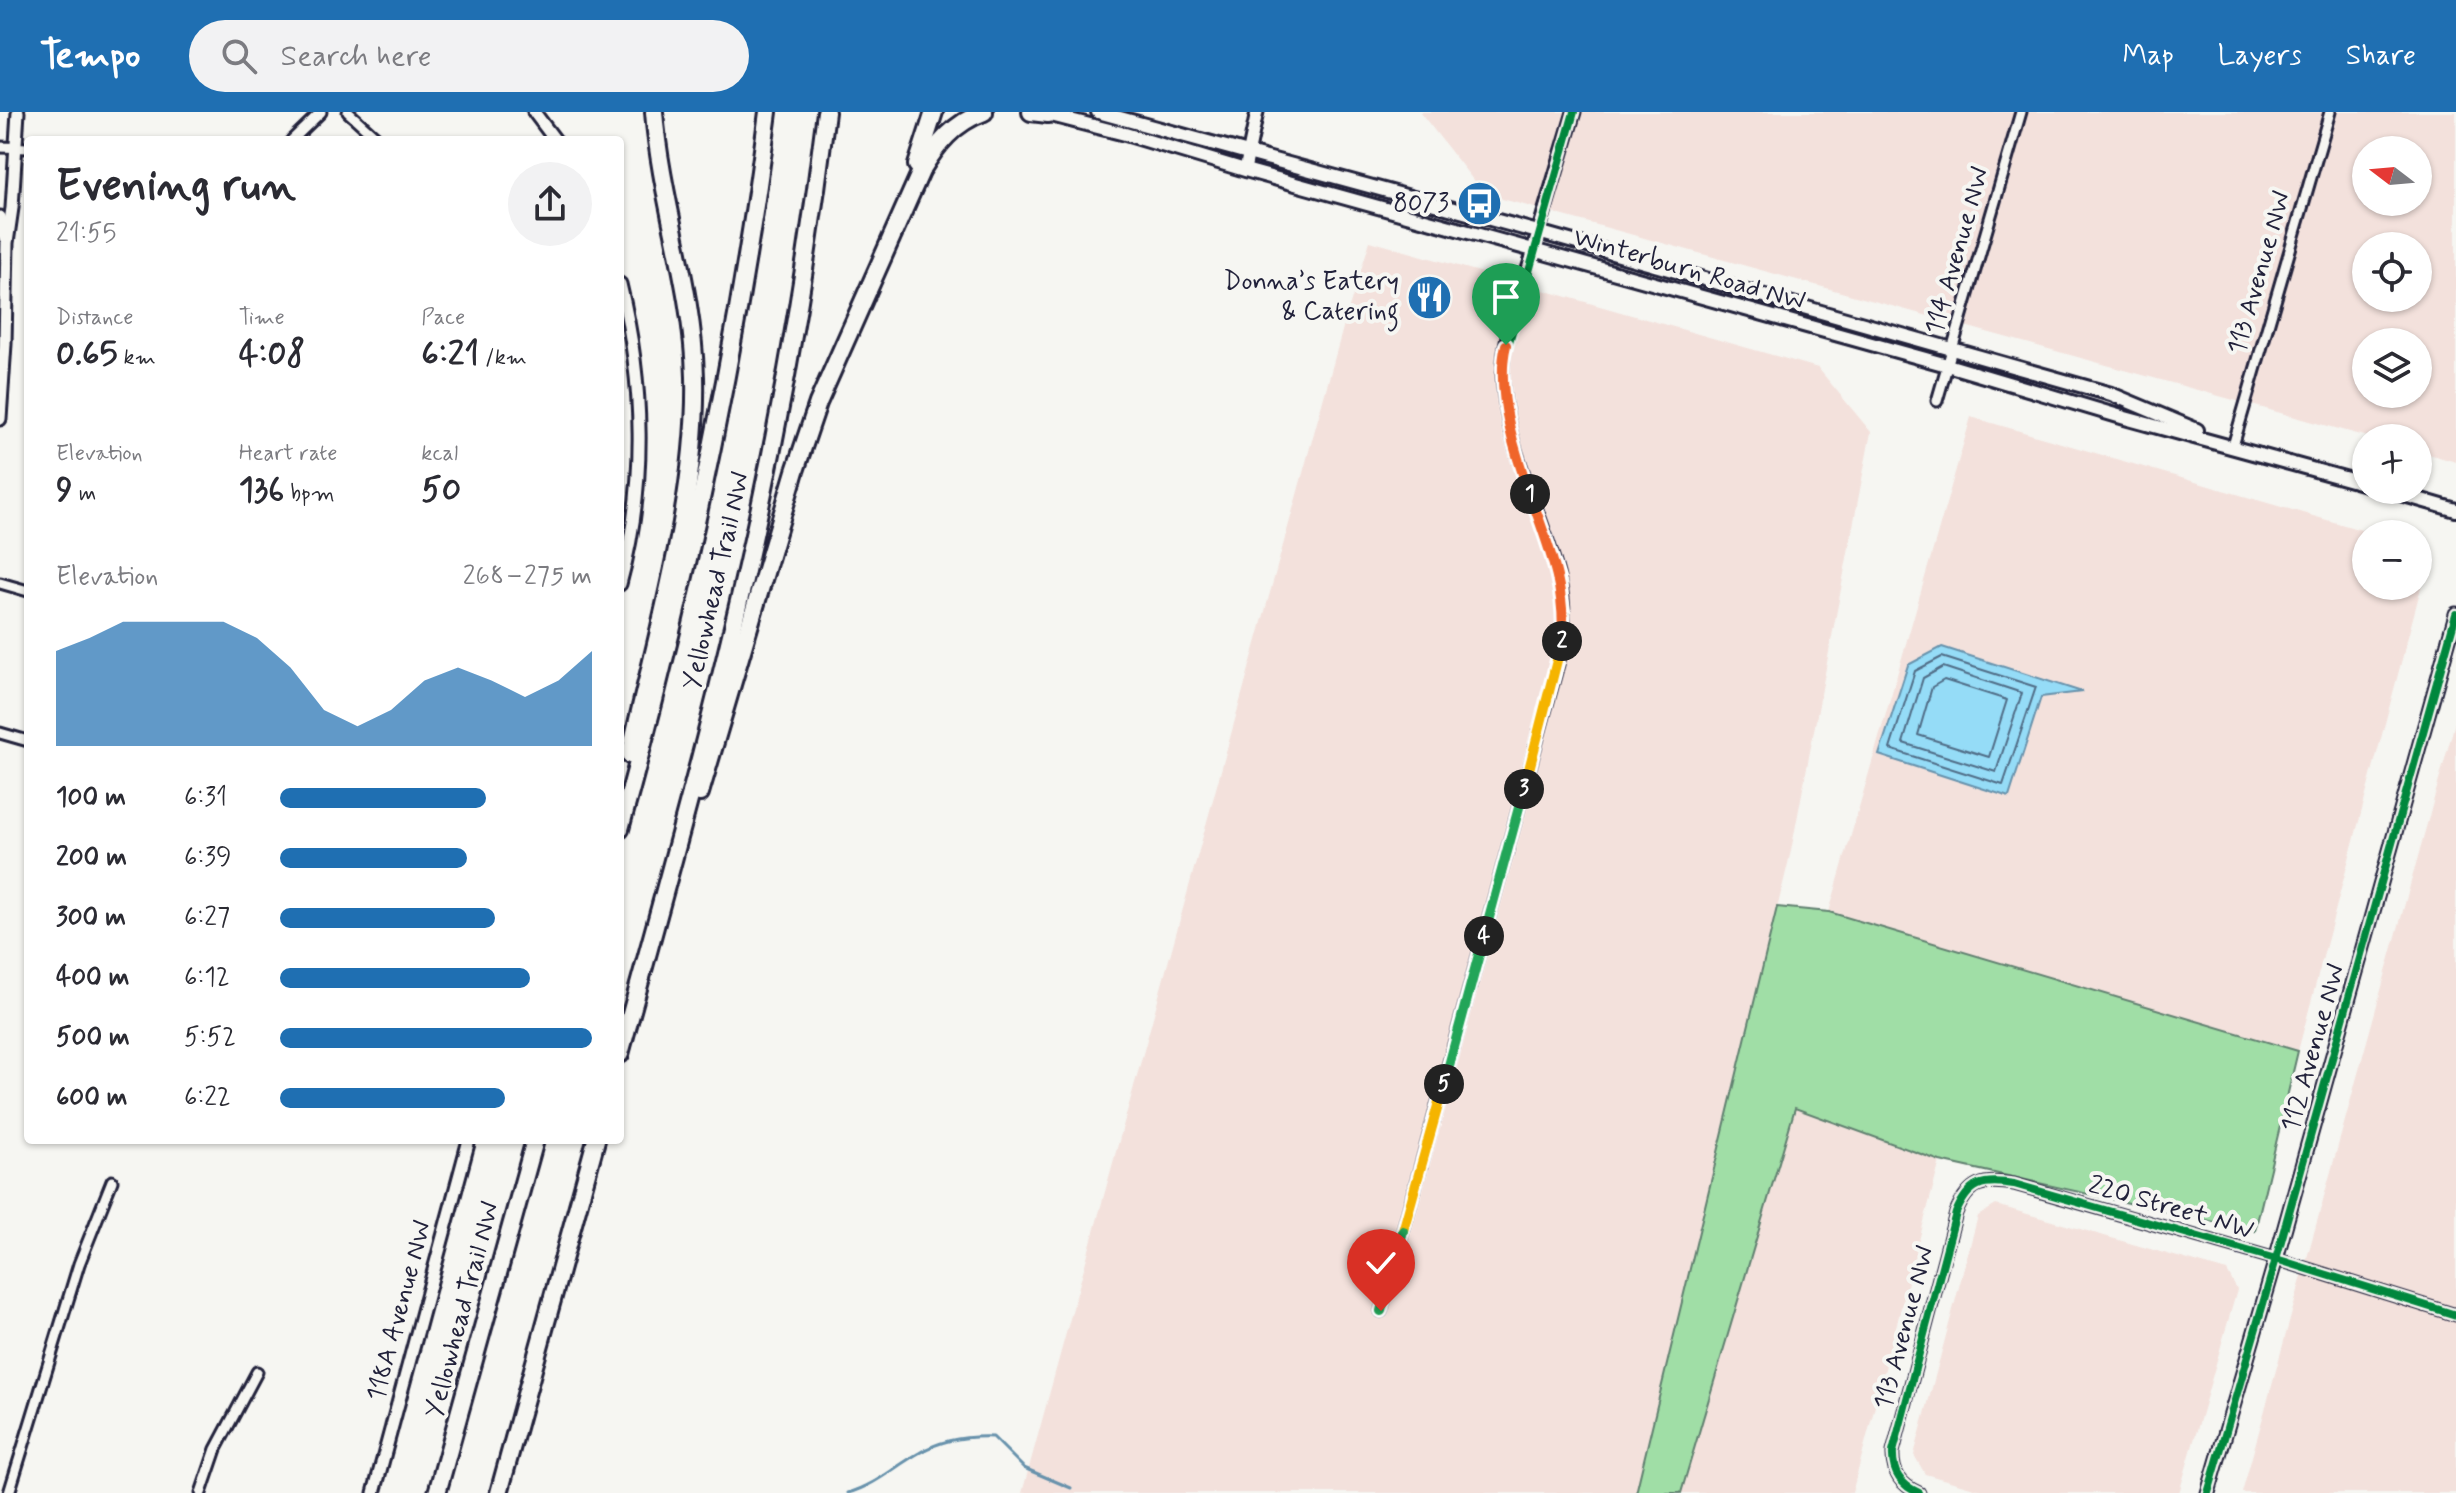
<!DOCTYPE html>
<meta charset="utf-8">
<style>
:root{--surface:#fff;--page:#f2f2f3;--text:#2b2b33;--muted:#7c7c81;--accent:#1f6fb2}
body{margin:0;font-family:Mynerve,sans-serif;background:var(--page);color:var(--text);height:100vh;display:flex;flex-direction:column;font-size:30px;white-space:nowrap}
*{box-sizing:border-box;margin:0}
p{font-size:26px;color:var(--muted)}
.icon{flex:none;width:44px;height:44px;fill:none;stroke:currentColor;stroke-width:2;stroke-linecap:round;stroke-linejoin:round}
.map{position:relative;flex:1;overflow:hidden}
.details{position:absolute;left:24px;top:24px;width:600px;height:1008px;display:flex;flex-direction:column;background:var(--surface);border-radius:8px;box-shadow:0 2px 6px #0004}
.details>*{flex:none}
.needle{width:52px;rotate:286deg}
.buttons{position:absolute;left:2352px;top:24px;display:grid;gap:16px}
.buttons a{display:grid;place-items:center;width:80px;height:80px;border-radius:50%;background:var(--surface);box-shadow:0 2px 6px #0004;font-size:40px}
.pin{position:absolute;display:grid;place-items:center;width:68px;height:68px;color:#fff;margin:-82px -34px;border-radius:50% 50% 50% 0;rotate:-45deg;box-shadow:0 0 8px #0007}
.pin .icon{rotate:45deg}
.km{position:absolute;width:40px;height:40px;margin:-20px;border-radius:50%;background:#222;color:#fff;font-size:22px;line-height:40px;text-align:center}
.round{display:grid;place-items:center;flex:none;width:84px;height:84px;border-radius:42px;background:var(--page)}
.headline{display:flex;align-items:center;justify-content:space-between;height:136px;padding:0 32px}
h1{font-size:44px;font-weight:700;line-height:60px}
.metrics{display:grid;grid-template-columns:repeat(3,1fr);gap:12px;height:136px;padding:8px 32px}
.metrics div{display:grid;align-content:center}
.metrics b{font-size:34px;font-weight:700}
.metrics small{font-size:22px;font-weight:400}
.metrics p{font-size:22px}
.chart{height:224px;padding:16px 32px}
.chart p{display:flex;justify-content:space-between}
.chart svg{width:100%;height:144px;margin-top:8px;fill:var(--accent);opacity:.7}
ul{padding:0 32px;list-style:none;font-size:26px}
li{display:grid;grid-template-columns:128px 96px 1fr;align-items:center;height:60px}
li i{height:20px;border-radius:10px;background:var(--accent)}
header{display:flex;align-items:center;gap:48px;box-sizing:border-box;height:112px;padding:0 40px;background:var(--accent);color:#fff}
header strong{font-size:38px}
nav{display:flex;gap:44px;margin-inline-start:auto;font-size:28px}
.search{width:560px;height:72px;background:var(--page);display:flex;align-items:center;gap:20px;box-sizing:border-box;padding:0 28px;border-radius:44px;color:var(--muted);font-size:30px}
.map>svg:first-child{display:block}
.built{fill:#f3e1dc;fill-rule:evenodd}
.green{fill:#a0dea6;stroke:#618070;stroke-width:2}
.water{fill:#95dcf7;stroke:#6792ac;stroke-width:2}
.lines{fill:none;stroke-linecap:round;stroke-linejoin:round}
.shore{stroke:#506c86;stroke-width:2}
.stream{stroke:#6792ac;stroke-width:3}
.minor-casing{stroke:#22223b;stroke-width:15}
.tertiary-casing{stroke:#22223b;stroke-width:17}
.secondary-casing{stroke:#22223b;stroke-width:18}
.motorway-casing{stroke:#22223b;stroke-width:22}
.minor{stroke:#f6f6f2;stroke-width:9}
.tertiary{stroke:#f6f6f2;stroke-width:11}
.secondary{stroke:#f6f6f2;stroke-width:12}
.motorway{stroke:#f6f6f2;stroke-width:16}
.cycleway-casing{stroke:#f6f6f2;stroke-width:13}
.cycleway{stroke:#00873e;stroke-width:8}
.split-1-casing{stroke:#fff;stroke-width:16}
.split-2-casing{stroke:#fff;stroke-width:16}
.split-3-casing{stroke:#fff;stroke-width:16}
.split-4-casing{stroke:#fff;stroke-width:16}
.split-5-casing{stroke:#fff;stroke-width:16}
.split-6-casing{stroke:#fff;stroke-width:16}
.split-7-casing{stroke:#fff;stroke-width:16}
.split-1{stroke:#f0652b;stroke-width:10}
.split-2{stroke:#f0652b;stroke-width:10}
.split-3{stroke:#f5b400;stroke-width:10}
.split-4{stroke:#22a559;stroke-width:10}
.split-5{stroke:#22a559;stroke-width:10}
.split-6{stroke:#f5b400;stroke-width:10}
.split-7{stroke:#22a559;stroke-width:10}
.labels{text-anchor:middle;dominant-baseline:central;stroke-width:8;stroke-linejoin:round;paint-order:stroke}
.poi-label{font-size:26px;fill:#22223b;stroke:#f6f6f2;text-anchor:end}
.street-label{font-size:26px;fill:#22223b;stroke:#f6f6f2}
</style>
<header>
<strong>Tempo</strong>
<div class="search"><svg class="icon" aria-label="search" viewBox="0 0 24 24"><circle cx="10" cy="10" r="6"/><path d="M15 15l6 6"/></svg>Search here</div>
<nav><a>Map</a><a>Layers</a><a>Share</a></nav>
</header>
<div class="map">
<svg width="2456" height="1381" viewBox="0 0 2456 1381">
<rect width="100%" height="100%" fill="#f6f6f2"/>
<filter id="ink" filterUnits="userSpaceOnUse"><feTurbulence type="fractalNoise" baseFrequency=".0125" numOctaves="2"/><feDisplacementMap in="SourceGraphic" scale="16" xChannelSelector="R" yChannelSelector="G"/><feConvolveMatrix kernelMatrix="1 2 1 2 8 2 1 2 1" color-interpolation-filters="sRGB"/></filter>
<g filter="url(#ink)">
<g class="built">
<path d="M1420,0H2456V350L2418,339V326H2372L1484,82ZM2366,38H2418V90H2366ZM2366,134H2418V186H2366ZM2366,230H2418V282H2366Z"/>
<polygon points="1370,129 1818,256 1871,320 1791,739 1636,1381 1022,1381 1344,212"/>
<polygon points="1971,305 2375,422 2366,422 2366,474 2418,474 2418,434 2431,438 2298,939 1829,800"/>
<polygon points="2456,607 2456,1381 2242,1381"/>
<polygon points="1795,996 1940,1049 1852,1381 1681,1381"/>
<polygon points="1996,1093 2227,1159 2237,1178 2179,1381 1992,1381 1925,1362 1914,1343 1978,1104"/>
</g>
<polygon class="green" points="1777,795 1829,800 2298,939 2255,1119 1940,1049 1795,996 1681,1381 1636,1381"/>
<polygon class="water" points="1942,535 2082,580 2041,585 2009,685 1879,643 1908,553"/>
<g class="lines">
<g class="shore">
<polygon points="1942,545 2036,575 2003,673 1890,637 1915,559"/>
<polygon points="1943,555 2022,581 1996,660 1903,631 1923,566"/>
<polygon points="1944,568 2007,588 1989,645 1918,623 1932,575"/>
</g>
<path class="stream" d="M848,1381C876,1373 894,1355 919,1341C941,1328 968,1324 993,1325L1024,1356L1071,1376"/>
<defs>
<g id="minor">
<polyline points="348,0 379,28"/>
<polyline points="292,28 321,0"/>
<polyline points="0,35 28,36"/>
<polyline points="1937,289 2021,0"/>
<polyline points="2233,334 2330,0"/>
<polyline points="0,471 28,479"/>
<polyline points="0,621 28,629"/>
<path d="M1381,1199L1562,538C1564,515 1566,493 1560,470C1545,404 1509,344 1503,275C1498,232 1521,179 1533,138"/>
<polyline points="9,1381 79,1152 112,1069"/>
<polyline points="201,1381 216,1337 257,1260"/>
<path d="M1919,1381C1900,1373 1892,1360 1893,1340L1956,1101C1969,1070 1983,1067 2014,1072L2276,1147L2456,1203"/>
</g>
<g id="tertiary">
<polyline points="534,0 555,28"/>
<polyline points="1245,58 1257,0"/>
<polyline points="0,105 5,126"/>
<polyline points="1533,138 1574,0"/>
<path d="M620,172C644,270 647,374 620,472"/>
<polyline points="0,307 5,232 7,131 12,96 18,0"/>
<polyline points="374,1381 469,1028"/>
<polyline points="2208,1381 2276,1147 2456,502"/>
</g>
<g id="secondary">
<polyline points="1098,0 1538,120 2111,282 2197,318"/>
<polyline points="1043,1 1125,22 1245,58 1947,253 2125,306 2366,372"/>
<polyline points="2387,378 2456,398"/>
</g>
<g id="motorway">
<polyline points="1031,0 1048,2"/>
<polyline points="917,53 934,0"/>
<path d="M630,643C656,524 698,387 695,265C693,176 661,89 654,0"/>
<path d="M700,681L795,359L818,291L921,59C937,32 954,11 984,0"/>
<path d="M620,717C685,481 737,243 768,0"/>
<path d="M620,942C670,760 721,579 760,395C788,264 810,132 826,0"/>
<polyline points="437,1381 535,1028"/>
<polyline points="499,1381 596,1028"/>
</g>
</defs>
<use href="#minor" class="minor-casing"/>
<use href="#tertiary" class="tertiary-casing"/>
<use href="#secondary" class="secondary-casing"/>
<use href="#motorway" class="motorway-casing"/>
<use href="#minor" class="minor"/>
<use href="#tertiary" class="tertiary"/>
<use href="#secondary" class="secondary"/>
<use href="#motorway" class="motorway"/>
<defs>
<g id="cycleway">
<polyline points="1381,1199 1562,538 1565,503 1561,471 1522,360 1505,293 1502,255 1574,0"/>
<path d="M1919,1381C1900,1373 1892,1360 1893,1340L1956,1101C1969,1070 1983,1067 2014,1072L2276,1147L2456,1203"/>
<polyline points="2208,1381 2276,1147 2456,502"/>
</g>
</defs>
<use href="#cycleway" class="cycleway-casing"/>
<use href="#cycleway" class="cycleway"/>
</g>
</g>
<g class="lines" filter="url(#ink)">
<defs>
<path id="split-1" d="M1506,233C1495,278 1514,339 1530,382"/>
<path id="split-2" d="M1530,382C1547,431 1567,476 1562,529"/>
<polyline id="split-3" points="1524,677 1562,529"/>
<polyline id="split-4" points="1484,824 1524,677"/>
<polyline id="split-5" points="1444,972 1484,824"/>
<polyline id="split-6" points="1403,1119 1444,972"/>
<polyline id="split-7" points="1381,1199 1403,1119"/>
</defs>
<use href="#split-1" class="split-1-casing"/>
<use href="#split-2" class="split-2-casing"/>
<use href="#split-3" class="split-3-casing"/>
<use href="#split-4" class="split-4-casing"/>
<use href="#split-5" class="split-5-casing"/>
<use href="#split-6" class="split-6-casing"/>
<use href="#split-7" class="split-7-casing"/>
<use href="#split-1" class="split-1"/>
<use href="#split-2" class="split-2"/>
<use href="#split-3" class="split-3"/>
<use href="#split-4" class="split-4"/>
<use href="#split-5" class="split-5"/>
<use href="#split-6" class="split-6"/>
<use href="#split-7" class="split-7"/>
</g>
<defs>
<symbol id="bus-disc" viewBox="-11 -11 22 22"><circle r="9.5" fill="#1f6fb2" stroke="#f6f6f2"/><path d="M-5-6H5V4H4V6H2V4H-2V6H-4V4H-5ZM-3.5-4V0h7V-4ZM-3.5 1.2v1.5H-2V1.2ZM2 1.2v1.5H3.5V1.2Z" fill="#fff"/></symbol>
<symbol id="restaurant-disc" viewBox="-11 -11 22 22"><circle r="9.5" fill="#1f6fb2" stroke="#f6f6f2"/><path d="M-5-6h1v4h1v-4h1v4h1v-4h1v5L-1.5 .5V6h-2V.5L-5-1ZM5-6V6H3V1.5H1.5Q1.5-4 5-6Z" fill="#fff"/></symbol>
</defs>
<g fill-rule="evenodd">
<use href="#bus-disc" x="1454" y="66" width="51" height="51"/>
<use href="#restaurant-disc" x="1404" y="160" width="51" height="51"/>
</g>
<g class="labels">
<g class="poi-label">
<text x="1449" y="92">8073</text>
<text x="1399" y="170">Donna’s Eatery<tspan x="1399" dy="30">&amp; Catering</tspan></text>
</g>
<g class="street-label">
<text transform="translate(1958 139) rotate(-74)">114 Avenue NW</text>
<text transform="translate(1689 158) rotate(16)">Winterburn Road NW</text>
<text transform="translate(2260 161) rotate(-74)">113 Avenue NW</text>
<text transform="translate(717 469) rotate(-77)">Yellowhead Trail NW</text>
<text transform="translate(2314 936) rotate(-74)">112 Avenue NW</text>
<text transform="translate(2171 1096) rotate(16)">220 Street NW</text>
<text transform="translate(463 1198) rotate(-75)">Yellowhead Trail NW</text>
<text transform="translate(400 1199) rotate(-75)">118A Avenue NW</text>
<text transform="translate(1905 1216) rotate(-75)">113 Avenue NW</text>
</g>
</g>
</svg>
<div class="buttons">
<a><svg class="needle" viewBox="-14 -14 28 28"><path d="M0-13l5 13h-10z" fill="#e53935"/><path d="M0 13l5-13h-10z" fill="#7c7c81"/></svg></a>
<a><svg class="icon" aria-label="locate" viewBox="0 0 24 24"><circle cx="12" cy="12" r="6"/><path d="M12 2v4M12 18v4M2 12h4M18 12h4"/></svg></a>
<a><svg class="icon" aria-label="layers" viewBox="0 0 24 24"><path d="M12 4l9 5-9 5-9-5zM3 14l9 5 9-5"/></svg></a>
<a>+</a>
<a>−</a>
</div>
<div class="pin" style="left:1506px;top:233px;background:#1e9e55"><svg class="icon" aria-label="arrive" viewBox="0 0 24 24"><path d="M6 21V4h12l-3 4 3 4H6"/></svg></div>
<div class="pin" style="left:1381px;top:1199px;background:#d93025"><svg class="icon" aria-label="check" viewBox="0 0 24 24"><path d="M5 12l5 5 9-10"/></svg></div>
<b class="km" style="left:1530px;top:382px">1</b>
<b class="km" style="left:1562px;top:529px">2</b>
<b class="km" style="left:1524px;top:677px">3</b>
<b class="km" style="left:1484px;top:824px">4</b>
<b class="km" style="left:1444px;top:972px">5</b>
<section class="details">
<div class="headline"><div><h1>Evening run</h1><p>21:55</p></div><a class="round"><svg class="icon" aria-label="share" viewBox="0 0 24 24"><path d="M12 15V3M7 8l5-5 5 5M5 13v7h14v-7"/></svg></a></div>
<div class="metrics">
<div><p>Distance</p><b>0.65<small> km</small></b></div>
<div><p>Time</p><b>4:08</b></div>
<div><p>Pace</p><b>6:21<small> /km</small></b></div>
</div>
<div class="metrics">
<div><p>Elevation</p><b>9<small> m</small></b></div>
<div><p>Heart rate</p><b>136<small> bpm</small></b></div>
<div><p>kcal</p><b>50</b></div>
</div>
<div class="chart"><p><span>Elevation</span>268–275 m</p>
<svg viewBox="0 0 160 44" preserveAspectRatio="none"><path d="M0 44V15L10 11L20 6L30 6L40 6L50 6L60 11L70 20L80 33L90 38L100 33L110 24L120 20L130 24L140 29L150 24L160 15V44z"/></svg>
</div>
<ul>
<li><b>100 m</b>6:31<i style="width:66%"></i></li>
<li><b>200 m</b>6:39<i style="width:60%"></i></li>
<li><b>300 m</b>6:27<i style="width:69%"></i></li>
<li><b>400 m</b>6:12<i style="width:80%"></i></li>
<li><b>500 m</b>5:52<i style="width:100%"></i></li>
<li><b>600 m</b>6:22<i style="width:72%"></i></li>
</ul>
</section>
</div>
